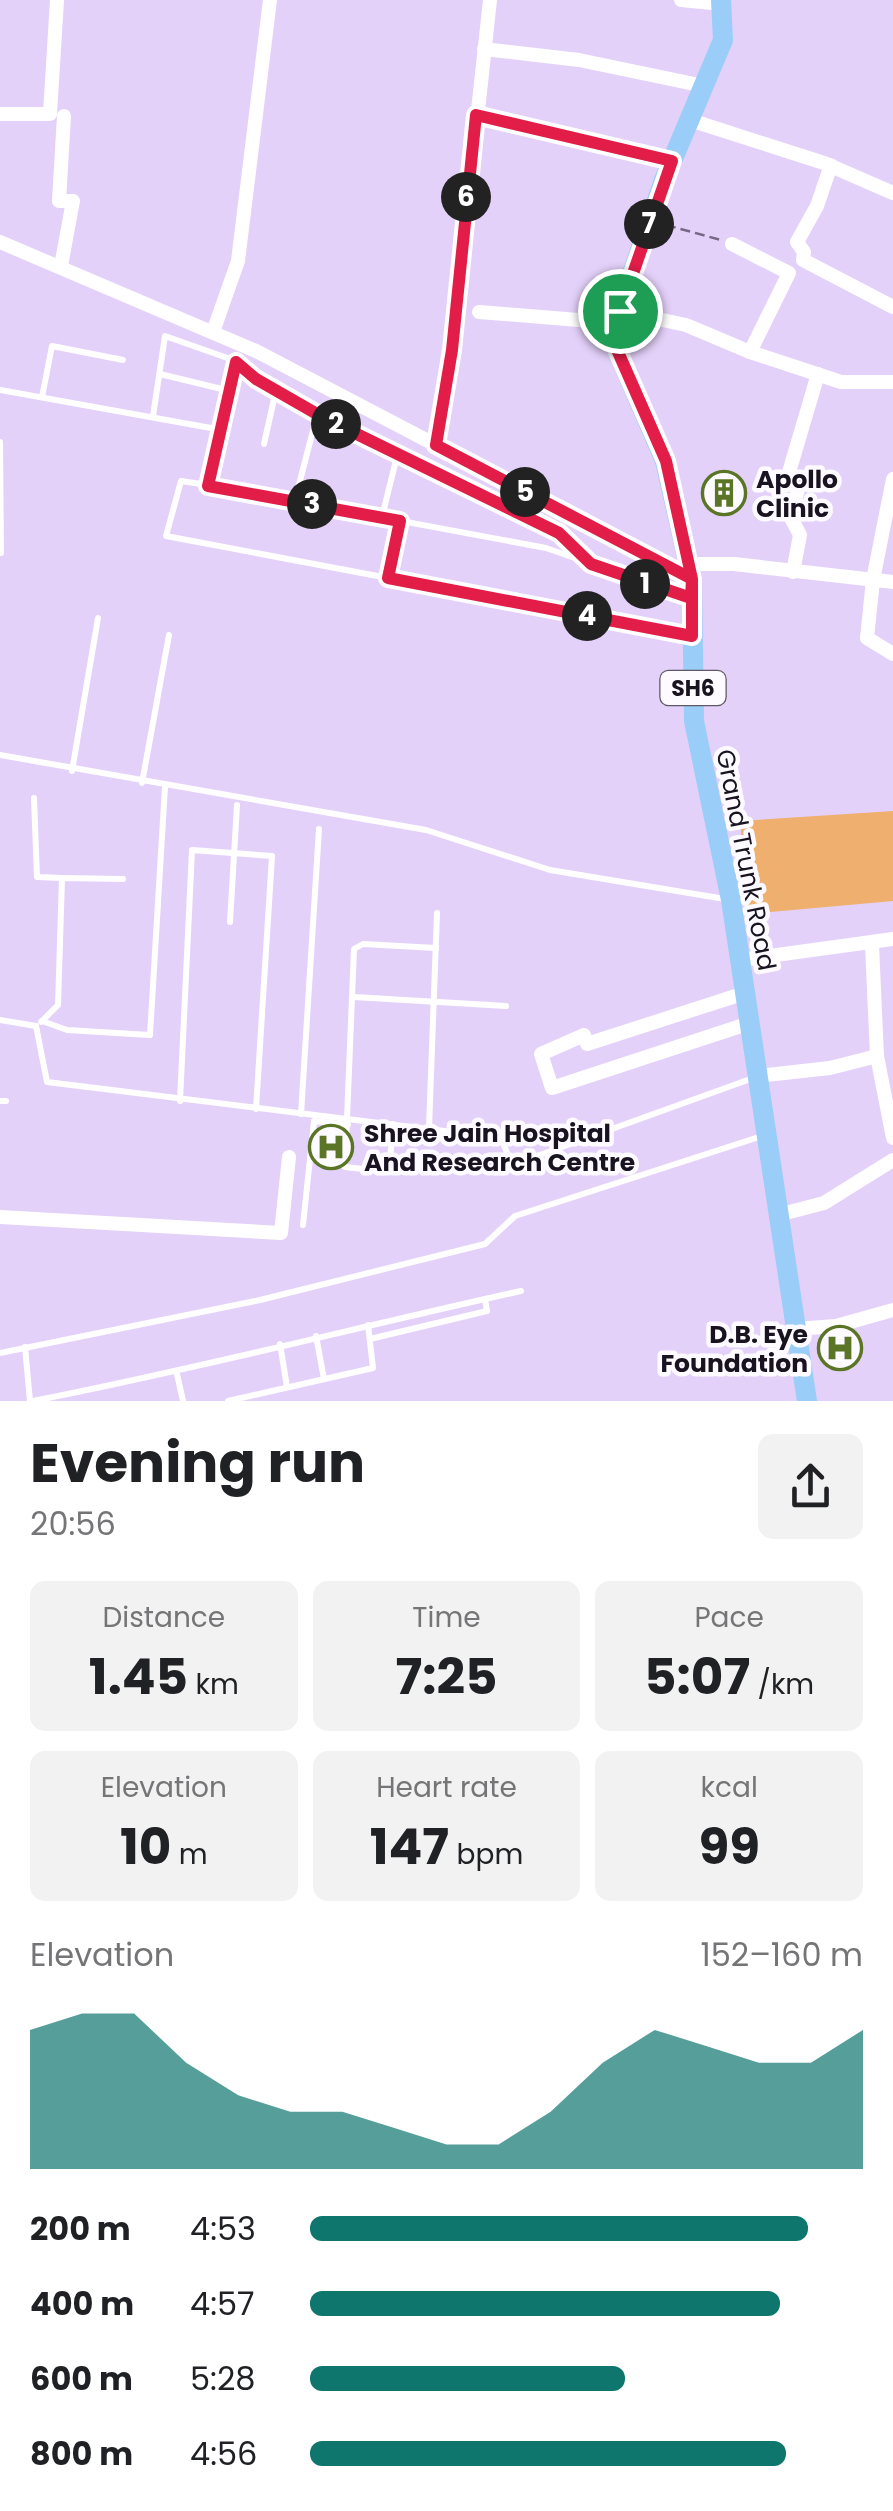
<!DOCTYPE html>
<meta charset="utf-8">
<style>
:root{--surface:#fff;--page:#f2f2f2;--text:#202124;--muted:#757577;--accent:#0f766e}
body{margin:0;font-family:Poppins,sans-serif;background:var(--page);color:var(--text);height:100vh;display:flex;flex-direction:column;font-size:38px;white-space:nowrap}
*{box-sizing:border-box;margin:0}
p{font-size:32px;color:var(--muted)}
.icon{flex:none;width:55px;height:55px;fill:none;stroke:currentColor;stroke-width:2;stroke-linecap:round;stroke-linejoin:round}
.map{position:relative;height:1401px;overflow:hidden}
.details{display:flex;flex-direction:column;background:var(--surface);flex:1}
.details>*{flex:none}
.pin{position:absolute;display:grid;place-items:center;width:85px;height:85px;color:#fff;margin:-42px;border:5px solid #fff;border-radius:50%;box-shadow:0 2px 10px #0007}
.km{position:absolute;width:50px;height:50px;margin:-25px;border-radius:50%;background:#222;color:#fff;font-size:28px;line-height:50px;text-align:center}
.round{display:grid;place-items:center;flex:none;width:105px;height:105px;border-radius:15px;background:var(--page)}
.overview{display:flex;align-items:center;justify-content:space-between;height:170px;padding:0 30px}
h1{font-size:55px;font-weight:700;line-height:75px}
.figures{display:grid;grid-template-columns:repeat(3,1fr);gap:15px;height:170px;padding:10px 30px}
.figures div{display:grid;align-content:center;border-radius:15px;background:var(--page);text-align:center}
.figures b{font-size:50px;font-weight:700}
.figures small{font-size:28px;font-weight:400}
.figures p{font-size:28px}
.chart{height:280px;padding:20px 30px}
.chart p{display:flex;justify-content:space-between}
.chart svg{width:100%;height:180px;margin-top:10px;fill:var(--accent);opacity:.7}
ul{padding:0 30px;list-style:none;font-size:32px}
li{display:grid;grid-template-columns:160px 120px 1fr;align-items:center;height:75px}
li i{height:25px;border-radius:12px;background:var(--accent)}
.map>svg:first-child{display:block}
.green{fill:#eeaf6f}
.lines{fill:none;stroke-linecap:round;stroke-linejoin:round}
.path{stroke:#756883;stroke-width:2.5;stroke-dasharray:10 5;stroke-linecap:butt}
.service{stroke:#fff;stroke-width:6}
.minor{stroke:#fff;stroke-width:14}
.primary{stroke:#9acef8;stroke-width:20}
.route-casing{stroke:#fff;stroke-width:20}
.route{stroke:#e11d48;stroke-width:12}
.labels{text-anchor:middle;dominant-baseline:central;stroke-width:9;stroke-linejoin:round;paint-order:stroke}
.shield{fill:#fdfbff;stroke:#5d5863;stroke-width:2.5}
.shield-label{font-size:22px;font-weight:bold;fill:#191220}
.poi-label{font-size:25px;font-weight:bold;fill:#191220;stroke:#fdfbff;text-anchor:start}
.street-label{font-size:25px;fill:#191220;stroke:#fdfbff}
</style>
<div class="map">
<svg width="893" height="1401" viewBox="0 0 893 1401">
<rect width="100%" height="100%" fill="#e4d1fa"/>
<polygon class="green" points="893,811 893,901 749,914 740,821"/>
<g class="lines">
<polyline class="path" points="666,225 721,240"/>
<g class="service">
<polyline points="236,361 208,485 181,481 166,536 689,635"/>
<polyline points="160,374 230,391"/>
<polyline points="0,390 222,430"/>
<polyline points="42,397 52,346 123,360"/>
<polyline points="153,416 165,336 236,361 256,379 324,419 559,533 591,564"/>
<polyline points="0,442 1,553"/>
<polyline points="264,444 276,390"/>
<polyline points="208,485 546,548 690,598"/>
<polyline points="295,500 317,415"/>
<polyline points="382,517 397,456"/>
<polyline points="388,578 400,521"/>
<polyline points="0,755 426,830 550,870 725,899"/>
<polyline points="72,771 98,618"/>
<polyline points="142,783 169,635"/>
<polyline points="34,798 37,877 62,878"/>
<polyline points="230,922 237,805"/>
<polyline points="354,997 506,1006"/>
<polyline points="0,1020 36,1026"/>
<polyline points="42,1021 67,1030 150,1035 165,787"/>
<polyline points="41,1022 58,1005 62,878 123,879"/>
<polyline points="36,1026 47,1082 501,1138 512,1165 756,1077"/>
<polyline points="0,1101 6,1101"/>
<polyline points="180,1101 192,850 272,856 256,1109"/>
<polyline points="301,1114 319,829"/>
<polyline points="393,1124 389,1172 345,1167 354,949 363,944 436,948"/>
<polyline points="429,1128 437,913"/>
<polyline points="303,1225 314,1121 348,1125"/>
<polyline points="316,1336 324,1379"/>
<polyline points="370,1339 487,1311 485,1299"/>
<polyline points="280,1344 287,1387"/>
<polyline points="25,1347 30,1401"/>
<polyline points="0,1353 260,1300 485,1244 515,1216 765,1135"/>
<polyline points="177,1374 183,1401"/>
<path d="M33,1401C197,1369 358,1327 521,1291"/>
<polyline points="228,1401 373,1368 368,1325"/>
</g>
<g class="minor">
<polyline points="681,0 723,4"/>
<polyline points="484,49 579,60 704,86"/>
<polyline points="0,114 50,114 57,0"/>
<polyline points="476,115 672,161"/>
<polyline points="690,120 824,163 893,193"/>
<polyline points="831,165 817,206 797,242 804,252 803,260 893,307"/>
<polyline points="0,242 256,351 692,579"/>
<polyline points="732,244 789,273 750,352 841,382 893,382"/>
<polyline points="61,266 73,201 59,201 64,116"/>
<polyline points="620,311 686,325 750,352"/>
<polyline points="479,312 615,323"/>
<polyline points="213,332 238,261 270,0"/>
<polyline points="435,445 452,350 490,0"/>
<polyline points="893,479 873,580 867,638 893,654"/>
<polyline points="689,564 734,564 893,582"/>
<polyline points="793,572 800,535 790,516 798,490 787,479 818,374"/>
<polyline points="872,945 877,1056 893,1138"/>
<polyline points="740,960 893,939"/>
<polyline points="745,993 587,1044 584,1035 541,1054 552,1088 750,1023"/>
<polyline points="757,1076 830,1068 877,1056"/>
<polyline points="778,1215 824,1203 893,1160"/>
<polyline points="0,1217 281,1233 289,1157"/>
<polyline points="795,1329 836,1326 893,1310"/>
</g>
<polyline class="primary" points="721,0 723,40 664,180 611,336 665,461 692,579 694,721 731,900 807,1401"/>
</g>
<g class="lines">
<defs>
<polyline id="route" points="620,311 611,336 666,461 692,579 691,598 591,564 559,533 324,418 256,379 236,362 208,486 400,521 388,578 692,636 692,579 436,445 452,350 476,115 672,161 620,311"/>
</defs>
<use href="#route" class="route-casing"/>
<use href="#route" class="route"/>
</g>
<defs>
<symbol id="building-ring" viewBox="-11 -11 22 22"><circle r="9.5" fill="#fdfbff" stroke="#5b7527" stroke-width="1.5"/><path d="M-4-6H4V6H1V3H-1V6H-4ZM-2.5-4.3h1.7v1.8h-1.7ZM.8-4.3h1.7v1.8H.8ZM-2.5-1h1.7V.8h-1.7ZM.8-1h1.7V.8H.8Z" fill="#5b7527"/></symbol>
<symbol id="hospital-ring" viewBox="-11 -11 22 22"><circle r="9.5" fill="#fdfbff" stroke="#5b7527" stroke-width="1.5"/><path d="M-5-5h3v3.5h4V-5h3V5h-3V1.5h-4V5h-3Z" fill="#5b7527"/></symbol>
</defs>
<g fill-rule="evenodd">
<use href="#building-ring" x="699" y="468" width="50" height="50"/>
<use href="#hospital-ring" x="306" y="1122" width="50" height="50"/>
<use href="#hospital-ring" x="815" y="1323" width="50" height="50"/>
</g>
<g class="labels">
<rect class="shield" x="660.5" y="671" width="65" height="34" rx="8"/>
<g class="shield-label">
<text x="693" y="688">SH6</text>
</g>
<g class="poi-label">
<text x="756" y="479">Apollo<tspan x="756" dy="29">Clinic</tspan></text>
<text x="364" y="1133">Shree Jain Hospital<tspan x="364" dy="29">And Research Centre</tspan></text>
<text x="808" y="1334" text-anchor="end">D.B. Eye<tspan x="808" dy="29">Foundation</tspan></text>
</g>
<g class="street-label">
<text transform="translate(746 860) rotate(79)">Grand Trunk Road</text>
</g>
</g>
</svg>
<div class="pin" style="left:620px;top:311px;background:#1e9e55"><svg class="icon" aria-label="arrive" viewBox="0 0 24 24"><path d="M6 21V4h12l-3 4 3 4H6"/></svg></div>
<b class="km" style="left:645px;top:584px">1</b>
<b class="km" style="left:336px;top:424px">2</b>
<b class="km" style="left:312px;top:504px">3</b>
<b class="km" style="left:587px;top:616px">4</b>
<b class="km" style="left:525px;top:492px">5</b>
<b class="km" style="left:466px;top:197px">6</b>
<b class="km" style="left:649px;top:224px">7</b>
</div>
<section class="details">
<div class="overview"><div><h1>Evening run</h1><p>20:56</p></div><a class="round"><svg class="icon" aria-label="share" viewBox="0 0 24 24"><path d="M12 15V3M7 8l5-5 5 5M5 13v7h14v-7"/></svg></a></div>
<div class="figures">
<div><p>Distance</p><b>1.45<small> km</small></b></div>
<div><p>Time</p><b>7:25</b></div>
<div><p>Pace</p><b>5:07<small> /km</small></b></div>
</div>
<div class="figures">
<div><p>Elevation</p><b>10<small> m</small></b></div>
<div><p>Heart rate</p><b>147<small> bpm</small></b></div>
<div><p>kcal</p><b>99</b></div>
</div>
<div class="chart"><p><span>Elevation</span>152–160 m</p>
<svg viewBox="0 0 160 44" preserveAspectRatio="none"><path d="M0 44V10L10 6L20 6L30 18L40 26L50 30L60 30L70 34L80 38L90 38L100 30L110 18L120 10L130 14L140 18L150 18L160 10V44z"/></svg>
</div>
<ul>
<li><b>200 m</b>4:53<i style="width:90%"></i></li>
<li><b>400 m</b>4:57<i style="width:85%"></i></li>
<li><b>600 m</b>5:28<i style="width:57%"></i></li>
<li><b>800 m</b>4:56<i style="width:86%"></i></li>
</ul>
</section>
